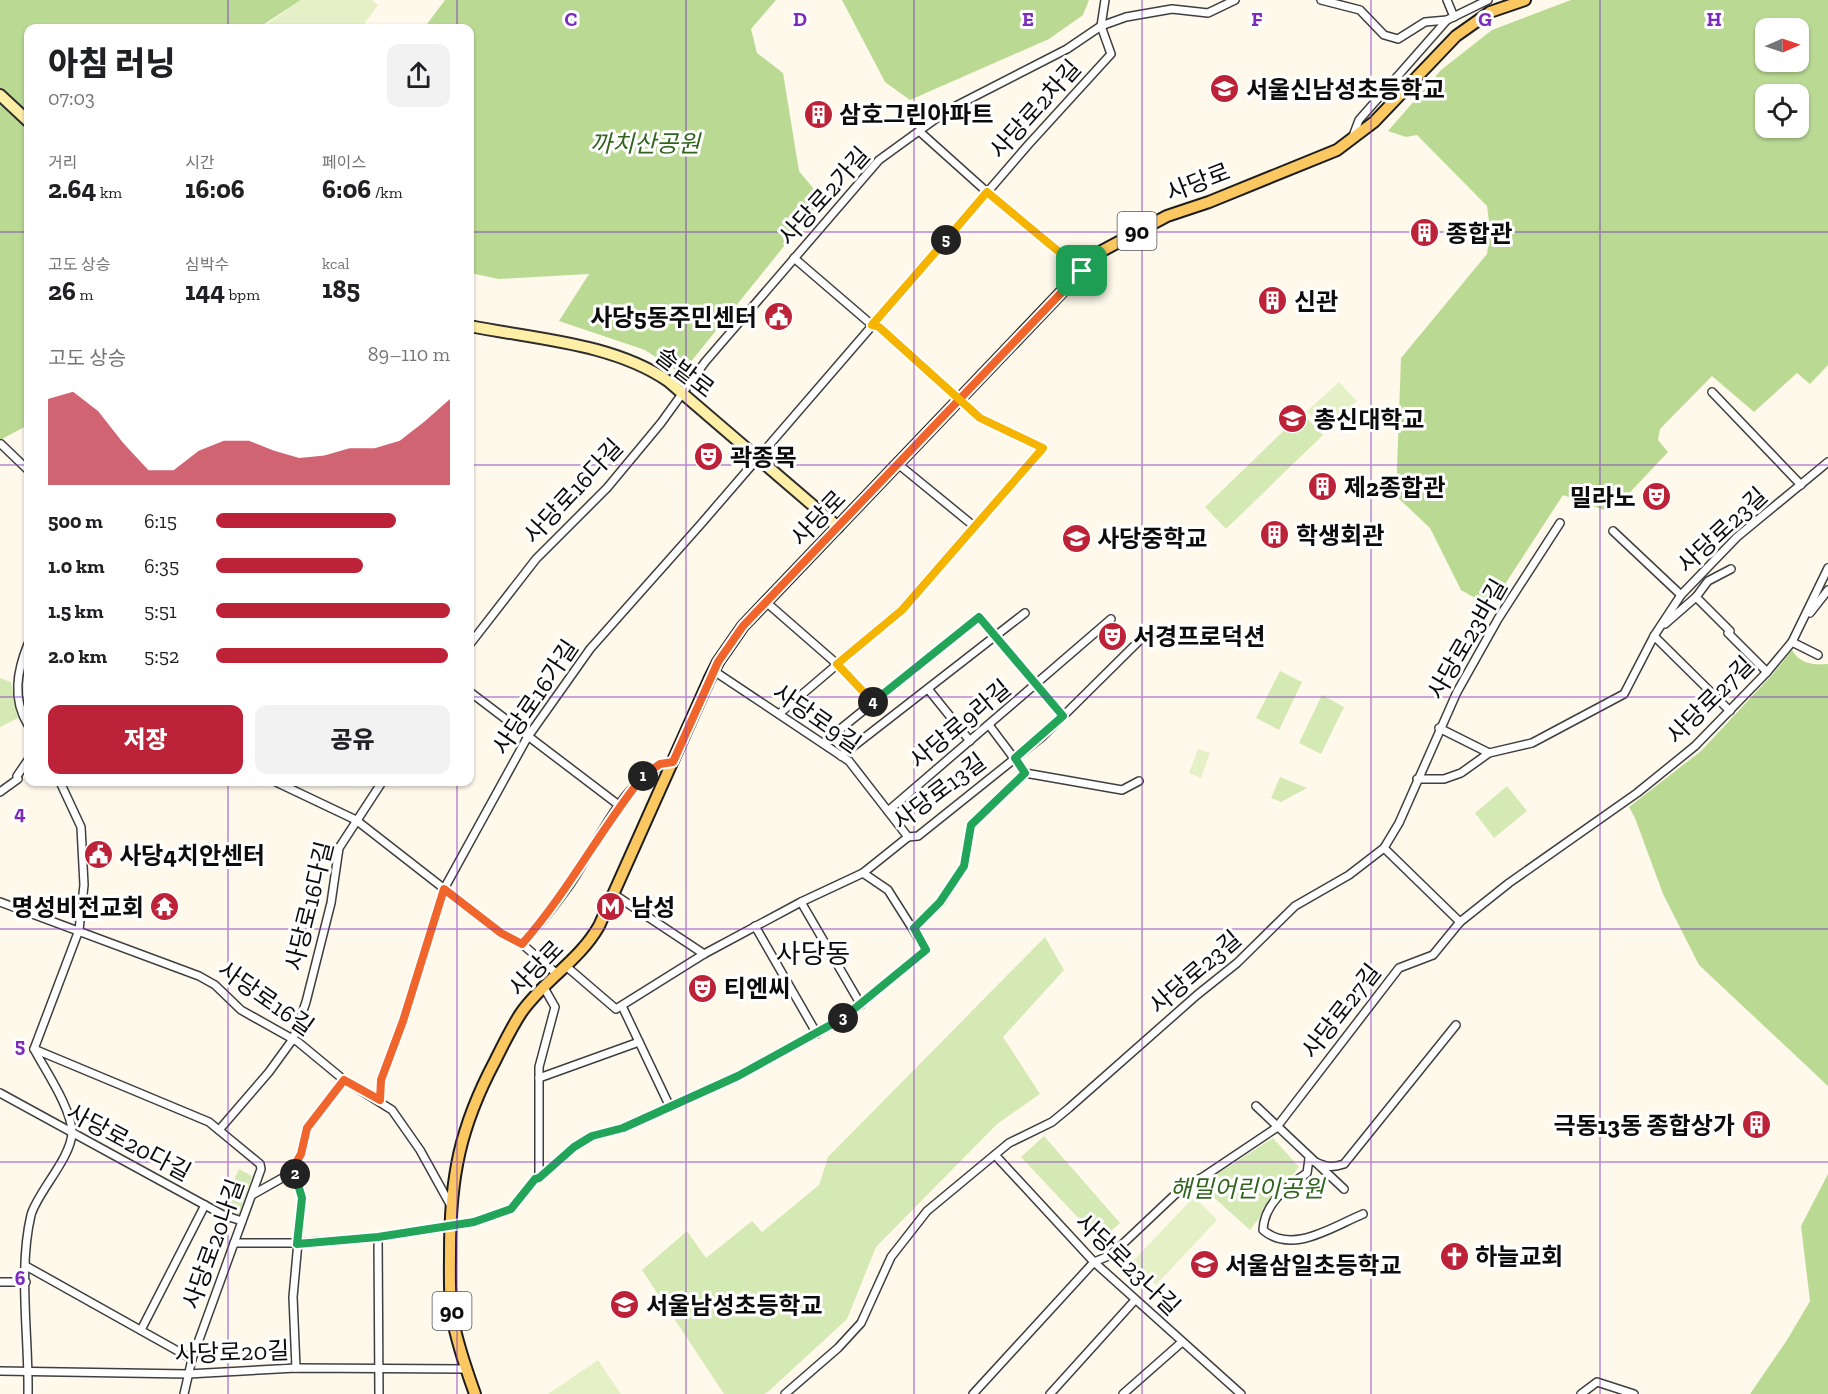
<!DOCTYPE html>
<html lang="ko">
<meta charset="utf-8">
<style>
:root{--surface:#fff;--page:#f2f2f2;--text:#202124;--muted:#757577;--accent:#bd2338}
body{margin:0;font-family:"Zilla Slab","Noto Sans KR",serif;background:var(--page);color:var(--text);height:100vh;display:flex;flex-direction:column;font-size:22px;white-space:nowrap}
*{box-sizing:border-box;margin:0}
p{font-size:20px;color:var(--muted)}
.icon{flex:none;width:33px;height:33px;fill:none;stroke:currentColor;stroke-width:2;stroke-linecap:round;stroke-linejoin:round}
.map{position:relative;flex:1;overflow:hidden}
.sheet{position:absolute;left:24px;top:24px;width:450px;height:762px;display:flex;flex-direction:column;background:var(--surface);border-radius:12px;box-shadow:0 2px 4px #0004}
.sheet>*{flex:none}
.needle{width:39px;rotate:88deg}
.fabs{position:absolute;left:1755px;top:18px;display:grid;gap:12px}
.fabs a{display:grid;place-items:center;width:54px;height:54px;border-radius:12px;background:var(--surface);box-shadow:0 2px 4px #0004;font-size:30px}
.pin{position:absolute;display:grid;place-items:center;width:51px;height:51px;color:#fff;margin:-26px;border-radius:12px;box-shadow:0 3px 9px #0006}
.km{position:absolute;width:30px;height:30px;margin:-15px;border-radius:50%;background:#222;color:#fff;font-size:16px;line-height:30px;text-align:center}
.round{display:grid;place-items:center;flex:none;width:63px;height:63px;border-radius:12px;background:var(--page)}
.summary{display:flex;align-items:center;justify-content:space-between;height:102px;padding:0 24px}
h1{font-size:33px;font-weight:800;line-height:45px}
.figures{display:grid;grid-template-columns:repeat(3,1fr);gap:9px;height:102px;padding:6px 24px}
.figures div{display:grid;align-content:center}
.figures b{font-size:26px;font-weight:800}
.figures small{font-size:16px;font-weight:400}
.figures p{font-size:16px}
.chart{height:168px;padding:12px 24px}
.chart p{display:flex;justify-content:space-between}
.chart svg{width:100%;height:108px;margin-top:6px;fill:var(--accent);opacity:.7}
.action{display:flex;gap:12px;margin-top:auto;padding:12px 24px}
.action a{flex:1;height:69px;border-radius:12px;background:var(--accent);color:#fff;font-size:24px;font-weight:800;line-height:69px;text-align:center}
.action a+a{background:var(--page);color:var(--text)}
ul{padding:0 24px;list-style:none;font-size:20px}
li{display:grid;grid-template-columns:96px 72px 1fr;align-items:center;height:45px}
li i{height:15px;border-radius:8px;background:var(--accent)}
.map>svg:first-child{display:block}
.green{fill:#d5e9b5}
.forest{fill:#bada94;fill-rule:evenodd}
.pitch{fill:#e6f0c7}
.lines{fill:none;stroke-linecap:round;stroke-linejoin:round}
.street-casing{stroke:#3f3f3f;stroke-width:10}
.secondary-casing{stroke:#2e2e2e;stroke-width:14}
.primary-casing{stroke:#1d1d1d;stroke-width:14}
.street{stroke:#fff;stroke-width:7}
.secondary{stroke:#ffeea6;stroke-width:10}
.primary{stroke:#fac760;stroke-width:10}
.split-1-casing{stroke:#fff;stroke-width:12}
.split-2-casing{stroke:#fff;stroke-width:12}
.split-3-casing{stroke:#fff;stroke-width:12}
.split-4-casing{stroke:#fff;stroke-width:12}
.split-5-casing{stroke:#fff;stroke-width:12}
.split-6-casing{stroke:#fff;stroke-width:12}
.split-1{stroke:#f0652b;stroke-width:8}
.split-2{stroke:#f0652b;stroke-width:8}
.split-3{stroke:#22a559;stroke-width:8}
.split-4{stroke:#22a559;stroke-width:8}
.split-5{stroke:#f5b400;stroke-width:8}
.split-6{stroke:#f5b400;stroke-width:8}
.grid{fill:none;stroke:#7b2cbf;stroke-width:1.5;stroke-opacity:0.55}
.labels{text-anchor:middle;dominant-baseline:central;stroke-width:6;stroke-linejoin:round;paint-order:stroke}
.shield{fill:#fff;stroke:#555;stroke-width:1.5}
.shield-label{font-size:22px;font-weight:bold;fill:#0c0c0c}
.poi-label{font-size:24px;font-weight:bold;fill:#0c0c0c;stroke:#fff;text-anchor:start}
.street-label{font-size:24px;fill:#0c0c0c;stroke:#fff}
.park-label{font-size:24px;font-style:italic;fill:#31641c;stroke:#fff}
.quarter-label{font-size:27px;fill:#0c0c0c;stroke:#fff}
.grid-label{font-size:20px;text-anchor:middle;font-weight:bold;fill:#7b2cbf;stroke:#fff;stroke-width:6;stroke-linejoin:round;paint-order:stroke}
</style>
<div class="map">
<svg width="1828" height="1394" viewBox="0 0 1828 1394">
<rect width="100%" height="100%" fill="#fff9eb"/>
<g class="green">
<polygon points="1302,413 1323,435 1226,529 1205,507"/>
<polygon points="1280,671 1302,682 1279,730 1256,718"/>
<polygon points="0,678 11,682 18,718 0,727"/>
<polygon points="1322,695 1344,707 1321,754 1299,743"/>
<polygon points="1280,777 1307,788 1281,802 1271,798"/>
<polygon points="1507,786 1527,811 1494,838 1475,813"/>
<polygon points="1045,937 1064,970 1003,1037 1040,1094 997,1124 876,1247 847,1319 769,1391 764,1394 724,1394 642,1270 687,1231 706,1258 752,1221 762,1232 819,1185 828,1157"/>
<polygon points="1044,1136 1120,1223 1100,1241 1021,1157"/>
<polygon points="1273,1138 1299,1167 1250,1230 1200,1185"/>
<polygon points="239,1169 252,1176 239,1214 220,1211"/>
</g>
<g class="forest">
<polygon points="0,0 301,0 258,28 28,28 28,425 0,440"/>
<polygon points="445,0 776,0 751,29 757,53 783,73 799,171 822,199 681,374 645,350 559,321 589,274 499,279 470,273 470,28 424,28"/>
<polygon points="842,0 1089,0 1083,15 1049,39 910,100 885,82"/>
<path d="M1571,0H1828V365L1810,384L1797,373L1754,412L1712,376L1660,429L1658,440L1668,452L1619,504L1604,510L1563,495L1496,598L1482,602L1461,590L1430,528L1396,496L1401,358L1487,254L1490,229L1487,206L1417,135L1406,137L1388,131L1441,70L1492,30ZM1766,28H1798V62H1766ZM1766,94H1798V128H1766Z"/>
<path d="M1792,650C1800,664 1813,665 1828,664V1086L1699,965L1663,894L1635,818L1629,807L1701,751L1772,675Z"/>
<polygon points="1828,1174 1828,1394 1750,1394 1787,1340 1810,1301 1801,1226"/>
</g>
<g class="pitch">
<polygon points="301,0 372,0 378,5 361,28 268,28 264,26"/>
<polygon points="1339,382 1357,401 1325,431 1307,411"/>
<polygon points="1198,749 1210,753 1201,778 1189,773"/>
<polygon points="1194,1197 1217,1220 1156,1285 1132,1262"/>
<polygon points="598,1360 621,1394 548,1394"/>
</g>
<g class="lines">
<defs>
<g id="street">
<polyline points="1321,0 1360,10 1384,35 1398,39 1425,22 1447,20 1488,0"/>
<polyline points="1447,0 1454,17"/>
<polyline points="919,131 987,192 1082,271"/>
<polyline points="1353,136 1359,120 1447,20"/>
<polyline points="1712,392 1801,485"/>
<polyline points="1,444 28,470"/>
<polyline points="898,464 975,527"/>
<polyline points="1613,531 1681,595"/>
<polyline points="1696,597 1708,581 1731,569"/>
<polyline points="766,602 837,664 873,703"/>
<polyline points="1810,613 1828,590"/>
<polyline points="1665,624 1696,597 1730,631 1728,633 1767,672"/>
<polyline points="1654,636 1730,711"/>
<polyline points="1792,642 1818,655"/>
<path d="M28,644C17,671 12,699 28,725"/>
<polyline points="470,644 536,559 607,488 661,423 705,362 879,160 948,110 1067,49 1101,26 1126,17 1172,9 1208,13 1235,0"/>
<polyline points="714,671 849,761 908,837"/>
<polyline points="928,689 970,741"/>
<polyline points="470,692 620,806"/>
<polyline points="779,714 901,610 1043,448 980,418 879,327 872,325 794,258"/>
<polyline points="989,725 1025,773"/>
<polyline points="1439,728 1489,753"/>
<polyline points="823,743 979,617 1063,716"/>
<polyline points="841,756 1025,613"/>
<polyline points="17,776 28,760"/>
<polyline points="1417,779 1444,779 1461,773 1489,753 1532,743 1624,694 1654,636 1681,595 1737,537 1828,462"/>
<polyline points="276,782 356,820 501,933 522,944 557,974"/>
<polyline points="0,792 18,779"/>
<polyline points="888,811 1111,619"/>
<polyline points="1384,848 1460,922"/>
<polyline points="615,895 704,954"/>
<polyline points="0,902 199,976 215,985 241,1010 298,1042 344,1080 392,1110 420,1150 451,1206"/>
<polyline points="801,902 861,1005"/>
<polyline points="755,926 817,1034"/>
<polyline points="913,928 941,902 964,866 971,825 1025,773 1122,790 1139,781"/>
<path d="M522,944C540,925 556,904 571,883C596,846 627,770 673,762"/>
<polyline points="567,967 616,1009 704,954 801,902 863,873 908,837 918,836 1043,736 1140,640"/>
<polyline points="622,1006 670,1107"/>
<polyline points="34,1049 209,1122 260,1164 261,1169 192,1359 184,1394"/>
<polyline points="539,1078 639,1042"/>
<polyline points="0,1093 223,1215 242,1221"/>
<polyline points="380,1100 381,1080 403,1021 444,889 527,738 590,649 701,524 1028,145 1111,54 1101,26 1105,0"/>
<polyline points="1256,1106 1344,1189"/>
<polyline points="219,1130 269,1072 293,1039 306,1002 331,903 339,848 382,782"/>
<polyline points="995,1155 1094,1262 1241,1394"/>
<path d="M1309,1159C1323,1166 1329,1169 1344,1164L1456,1025"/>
<path d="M1309,1159L1307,1173C1287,1186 1264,1204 1263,1230C1292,1255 1332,1227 1363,1214"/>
<polyline points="293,1168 302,1198 293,1297 296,1368"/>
<polyline points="539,1178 539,1067 555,1007 543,986"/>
<polyline points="252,1195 284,1177 293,1168 301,1153 307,1128 344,1080"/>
<polyline points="378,1237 379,1394"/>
<polyline points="234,1243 297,1243 378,1237 474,1222 511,1209 535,1179 539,1178 574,1147 592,1136 623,1128 738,1076 839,1021 926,950 888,890 863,873"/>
<polyline points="26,1266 192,1359"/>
<polyline points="0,1282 26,1282"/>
<polyline points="141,1330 205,1205"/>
<polyline points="0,1371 188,1374 296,1368 466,1369"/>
<path d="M28,1394C29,1337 18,1270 31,1215C37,1193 71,1158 72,1133C72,1109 45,1070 34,1049L79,930L84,885L81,827L60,782"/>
<polyline points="785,1394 838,1348 861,1323 891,1257 927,1211 1009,1143 1052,1122 1069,1108 1197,995 1237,963 1295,906 1349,875 1384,848 1399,823 1457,692 1498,619 1560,523"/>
<polyline points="973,1394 1094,1262 1111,1255 1183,1187 1203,1177 1276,1128 1399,968 1433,955 1460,922 1509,883 1637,793 1695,746 1767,672 1792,642 1828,568"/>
<polyline points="1050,1394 1135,1300"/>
<polyline points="1123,1394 1182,1342"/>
<polyline points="1581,1394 1597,1382 1634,1394"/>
</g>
<g id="secondary">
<polyline points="0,95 28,121"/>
<path d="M470,326C534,339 613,343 668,381L838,527"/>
</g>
<path id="primary" d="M475,1394C466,1369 457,1343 452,1316C449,1295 450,1273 450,1252C450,1177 460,1127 495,1061C503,1045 511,1028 521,1013C544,980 579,961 599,926L709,680L718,662L743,626L1100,252L1167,216L1209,202L1337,150L1374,122L1456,36L1490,12L1525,0"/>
</defs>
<use href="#street" class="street-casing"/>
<use href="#secondary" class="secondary-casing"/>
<use href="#primary" class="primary-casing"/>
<use href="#street" class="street"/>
<use href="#secondary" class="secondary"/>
<use href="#primary" class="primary"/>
</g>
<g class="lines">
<defs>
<polyline id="split-1" points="643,776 660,764 673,762 718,662 743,626 1082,271"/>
<path id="split-2" d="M295,1174L293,1168L301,1154L307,1128L344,1080L380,1100L381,1080L403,1021L444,889L501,933L522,944C568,892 600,830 643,776"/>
<polyline id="split-3" points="295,1174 302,1198 297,1244 378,1237 474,1222 511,1209 535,1179 539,1178 574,1147 592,1136 623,1128 738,1076 843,1018"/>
<polyline id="split-4" points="843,1018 926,950 914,928 940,902 964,866 971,825 1025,773 1015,758 1063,716 979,617 873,702"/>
<polyline id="split-5" points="873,702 837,664 902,610 1043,448 980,418 879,327 872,325 946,240"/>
<polyline id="split-6" points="946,240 987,192 1082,271"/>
</defs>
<use href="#split-1" class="split-1-casing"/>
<use href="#split-2" class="split-2-casing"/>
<use href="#split-3" class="split-3-casing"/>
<use href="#split-4" class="split-4-casing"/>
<use href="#split-5" class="split-5-casing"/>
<use href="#split-6" class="split-6-casing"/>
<use href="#split-1" class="split-1"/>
<use href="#split-2" class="split-2"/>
<use href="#split-3" class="split-3"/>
<use href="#split-4" class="split-4"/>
<use href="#split-5" class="split-5"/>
<use href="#split-6" class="split-6"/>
</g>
<path class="grid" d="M228,0V28M457,0V28M686,0V1394M914,0V1394M1142,0V1394M1371,0V1394M1600,0V1394M0,232H28M470,232H1828M0,465H28M470,465H1828M0,697H28M470,697H1828M228,782V1394M457,782V1394M0,929H1828M0,1162H1828"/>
<defs>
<symbol id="school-disc" viewBox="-11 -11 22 22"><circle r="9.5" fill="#bd2338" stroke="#fff"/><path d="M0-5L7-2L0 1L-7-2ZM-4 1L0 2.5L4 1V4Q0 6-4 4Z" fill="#fff"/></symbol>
<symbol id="building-disc" viewBox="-11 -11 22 22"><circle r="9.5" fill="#bd2338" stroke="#fff"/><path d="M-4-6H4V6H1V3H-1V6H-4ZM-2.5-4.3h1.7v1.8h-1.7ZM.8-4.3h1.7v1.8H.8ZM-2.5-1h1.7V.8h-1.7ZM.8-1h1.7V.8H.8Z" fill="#fff"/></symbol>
<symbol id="civic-disc" viewBox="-11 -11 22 22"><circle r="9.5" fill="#bd2338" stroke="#fff"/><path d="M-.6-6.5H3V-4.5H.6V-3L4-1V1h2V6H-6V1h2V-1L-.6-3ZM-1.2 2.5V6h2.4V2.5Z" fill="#fff"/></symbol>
<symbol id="university-disc" viewBox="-11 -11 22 22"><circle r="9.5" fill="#bd2338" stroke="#fff"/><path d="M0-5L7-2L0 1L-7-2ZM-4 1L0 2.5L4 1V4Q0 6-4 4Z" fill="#fff"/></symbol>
<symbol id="theatre-disc" viewBox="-11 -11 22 22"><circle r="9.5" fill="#bd2338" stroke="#fff"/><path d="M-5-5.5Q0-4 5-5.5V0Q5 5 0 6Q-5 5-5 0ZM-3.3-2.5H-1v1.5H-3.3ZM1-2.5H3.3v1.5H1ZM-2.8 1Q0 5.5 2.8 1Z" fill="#fff"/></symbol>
<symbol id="temple-disc" viewBox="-11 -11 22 22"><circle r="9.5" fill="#bd2338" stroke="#fff"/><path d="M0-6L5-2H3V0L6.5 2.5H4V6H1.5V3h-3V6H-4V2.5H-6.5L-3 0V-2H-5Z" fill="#fff"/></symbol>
<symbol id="metro-disc" viewBox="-11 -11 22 22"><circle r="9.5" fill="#bd2338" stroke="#fff"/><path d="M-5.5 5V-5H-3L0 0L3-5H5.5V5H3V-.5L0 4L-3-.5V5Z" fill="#fff"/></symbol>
<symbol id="church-disc" viewBox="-11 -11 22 22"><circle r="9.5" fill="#bd2338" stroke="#fff"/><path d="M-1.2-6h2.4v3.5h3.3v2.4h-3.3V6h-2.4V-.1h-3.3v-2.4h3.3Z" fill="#fff"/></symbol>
</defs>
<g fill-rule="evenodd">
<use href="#school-disc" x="1208" y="72" width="33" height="33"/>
<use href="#building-disc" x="802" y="98" width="33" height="33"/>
<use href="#building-disc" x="1408" y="216" width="33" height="33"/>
<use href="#building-disc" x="1256" y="284" width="33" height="33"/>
<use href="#civic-disc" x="762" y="300" width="33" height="33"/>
<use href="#university-disc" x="1276" y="402" width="33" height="33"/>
<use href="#theatre-disc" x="692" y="440" width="33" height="33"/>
<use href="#building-disc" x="1306" y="470" width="33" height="33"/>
<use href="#theatre-disc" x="1640" y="480" width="33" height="33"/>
<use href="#building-disc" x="1258" y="518" width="33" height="33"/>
<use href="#school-disc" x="1060" y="522" width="33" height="33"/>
<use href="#theatre-disc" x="1096" y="620" width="33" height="33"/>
<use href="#civic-disc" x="82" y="838" width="33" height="33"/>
<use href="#temple-disc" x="148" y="890" width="33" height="33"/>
<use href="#metro-disc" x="594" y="890" width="33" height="33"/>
<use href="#theatre-disc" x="686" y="972" width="33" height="33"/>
<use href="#building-disc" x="1740" y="1108" width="33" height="33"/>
<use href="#church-disc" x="1438" y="1240" width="33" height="33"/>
<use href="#school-disc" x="1188" y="1248" width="33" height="33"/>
<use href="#school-disc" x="608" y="1288" width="33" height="33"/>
</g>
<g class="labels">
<g class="shield">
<rect x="1117.5" y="212" width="39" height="38" rx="4.5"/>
<rect x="432.5" y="1292" width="39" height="38" rx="4.5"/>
</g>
<g class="shield-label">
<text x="1137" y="231">90</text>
<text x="452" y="1311">90</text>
</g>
<g class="poi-label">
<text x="1246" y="89">서울신남성초등학교</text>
<text x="839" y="114">삼호그린아파트</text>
<text x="1446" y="233">종합관</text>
<text x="1294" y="301">신관</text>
<text x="757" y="317" text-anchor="end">사당5동주민센터</text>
<text x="1314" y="419">총신대학교</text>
<text x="730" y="457">곽종목</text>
<text x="1344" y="487">제2종합관</text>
<text x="1636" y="497" text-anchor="end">밀라노</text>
<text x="1296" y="535">학생회관</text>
<text x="1097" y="538">사당중학교</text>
<text x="1133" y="636">서경프로덕션</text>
<text x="119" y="855">사당4치안센터</text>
<text x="144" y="907" text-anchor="end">명성비전교회</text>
<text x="631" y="907">남성</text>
<text x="724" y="988">티엔씨</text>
<text x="1735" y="1125" text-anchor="end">극동13동 종합상가</text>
<text x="1475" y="1256">하늘교회</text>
<text x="1225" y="1265">서울삼일초등학교</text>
<text x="646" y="1305">서울남성초등학교</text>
</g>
<g class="street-label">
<text transform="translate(1035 109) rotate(-48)">사당로2차길</text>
<text transform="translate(1198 182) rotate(-21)">사당로</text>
<text transform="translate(824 196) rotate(-48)">사당로2가길</text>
<text transform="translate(685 372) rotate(37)">솔밭로</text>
<text transform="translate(573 491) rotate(-47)">사당로16다길</text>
<text transform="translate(818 518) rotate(-46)">사당로</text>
<text transform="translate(1722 530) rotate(-43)">사당로23길</text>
<text transform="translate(1467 639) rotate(-60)">사당로23바길</text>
<text transform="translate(535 697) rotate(-56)">사당로16가길</text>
<text transform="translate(1710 700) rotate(-45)">사당로27길</text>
<text transform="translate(817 718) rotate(35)">사당로9길</text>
<text transform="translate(960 724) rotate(-40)">사당로9라길</text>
<text transform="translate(939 791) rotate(-37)">사당로13길</text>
<text transform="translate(309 906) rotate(-76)">사당로16다길</text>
<text transform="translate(536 968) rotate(-46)">사당로</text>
<text transform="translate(1195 972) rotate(-41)">사당로23길</text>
<text transform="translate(266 998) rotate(35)">사당로16길</text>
<text transform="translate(1341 1011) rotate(-52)">사당로27길</text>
<text transform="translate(129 1142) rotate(28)">사당로20다길</text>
<text transform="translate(213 1244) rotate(-70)">사당로20나길</text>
<text transform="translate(1128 1264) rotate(44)">사당로23나길</text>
<text transform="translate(232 1352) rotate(-2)">사당로20길</text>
</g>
<g class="park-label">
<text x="645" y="143">까치산공원</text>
<text x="1247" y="1188">해밀어린이공원</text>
</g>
<g class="quarter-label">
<text x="813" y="954">사당동</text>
</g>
</g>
<g class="grid-label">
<text x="571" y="26">C</text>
<text x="800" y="26">D</text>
<text x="1028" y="26">E</text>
<text x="1257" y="26">F</text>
<text x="1485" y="26">G</text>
<text x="1714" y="26">H</text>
<text x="20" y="820">4</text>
<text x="20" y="1052">5</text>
<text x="20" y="1285">6</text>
</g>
</svg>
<div class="fabs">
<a><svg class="needle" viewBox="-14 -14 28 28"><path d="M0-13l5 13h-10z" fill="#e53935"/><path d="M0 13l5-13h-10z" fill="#757577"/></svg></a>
<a><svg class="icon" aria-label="locate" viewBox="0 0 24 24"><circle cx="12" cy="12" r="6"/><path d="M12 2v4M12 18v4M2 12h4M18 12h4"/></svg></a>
</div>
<div class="pin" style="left:1082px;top:271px;background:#1e9e55"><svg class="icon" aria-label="arrive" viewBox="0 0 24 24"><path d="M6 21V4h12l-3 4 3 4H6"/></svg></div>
<b class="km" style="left:643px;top:776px">1</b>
<b class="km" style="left:295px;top:1174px">2</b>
<b class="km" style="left:843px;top:1018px">3</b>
<b class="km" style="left:873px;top:702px">4</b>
<b class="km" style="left:946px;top:240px">5</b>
<section class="sheet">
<div class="summary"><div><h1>아침 러닝</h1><p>07:03</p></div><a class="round"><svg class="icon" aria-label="share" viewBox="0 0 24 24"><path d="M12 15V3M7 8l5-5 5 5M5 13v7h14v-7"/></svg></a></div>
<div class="figures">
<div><p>거리</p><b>2.64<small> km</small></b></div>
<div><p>시간</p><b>16:06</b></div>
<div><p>페이스</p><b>6:06<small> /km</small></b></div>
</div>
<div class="figures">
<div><p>고도 상승</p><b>26<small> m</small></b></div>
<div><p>심박수</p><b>144<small> bpm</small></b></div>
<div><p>kcal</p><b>185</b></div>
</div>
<div class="chart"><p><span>고도 상승</span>89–110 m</p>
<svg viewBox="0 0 160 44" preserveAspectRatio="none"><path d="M0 44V9L10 6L20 14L30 27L40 38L50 38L60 30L70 26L80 26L90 30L100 33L110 32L120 29L130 29L140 26L150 18L160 9V44z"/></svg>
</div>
<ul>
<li><b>500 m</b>6:15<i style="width:77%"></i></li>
<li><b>1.0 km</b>6:35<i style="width:63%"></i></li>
<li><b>1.5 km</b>5:51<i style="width:100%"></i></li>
<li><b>2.0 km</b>5:52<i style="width:99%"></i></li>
</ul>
<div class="action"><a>저장</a><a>공유</a></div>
</section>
</div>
